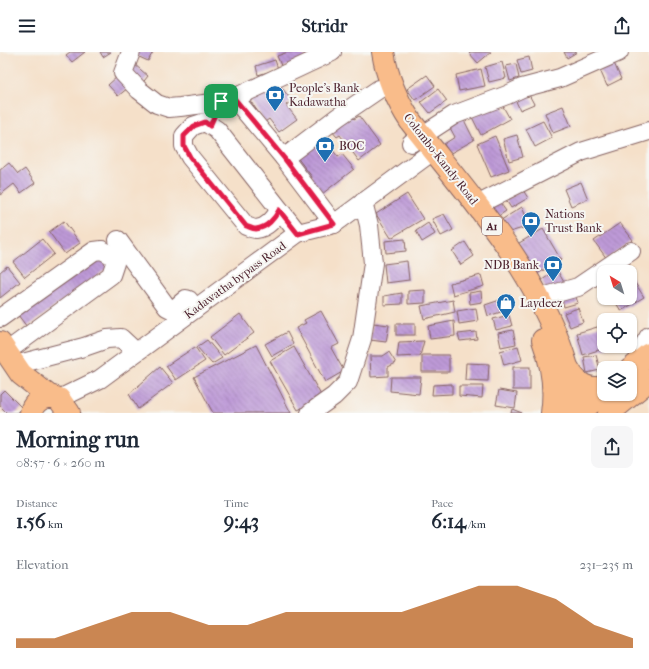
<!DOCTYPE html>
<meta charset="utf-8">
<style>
:root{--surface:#fff;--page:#f6f6f7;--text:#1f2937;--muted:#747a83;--accent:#b45309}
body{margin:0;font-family:"IM FELL French Canon",serif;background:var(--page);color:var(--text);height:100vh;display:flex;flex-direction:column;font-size:15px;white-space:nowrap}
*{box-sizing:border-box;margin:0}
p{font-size:13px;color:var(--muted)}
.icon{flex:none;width:22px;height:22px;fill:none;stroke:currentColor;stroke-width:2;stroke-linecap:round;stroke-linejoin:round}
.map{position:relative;height:361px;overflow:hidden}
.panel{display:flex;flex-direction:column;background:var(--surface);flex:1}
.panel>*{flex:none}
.needle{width:26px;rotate:322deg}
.tools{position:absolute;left:597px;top:213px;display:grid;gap:8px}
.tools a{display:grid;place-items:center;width:40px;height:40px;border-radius:8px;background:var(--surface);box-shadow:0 1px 3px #0004;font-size:20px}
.pin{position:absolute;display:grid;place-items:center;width:34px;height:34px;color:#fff;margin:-17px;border-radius:8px;box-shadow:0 2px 6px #0006}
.round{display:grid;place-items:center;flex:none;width:42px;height:42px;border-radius:8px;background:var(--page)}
.head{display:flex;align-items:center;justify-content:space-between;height:68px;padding:0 16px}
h1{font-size:22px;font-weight:800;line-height:30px}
.stats{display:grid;grid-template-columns:repeat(3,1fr);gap:6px;height:68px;padding:4px 16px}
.stats div{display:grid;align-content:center}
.stats b{font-size:20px;font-weight:800}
.stats small{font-size:11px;font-weight:400}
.stats p{font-size:11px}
.chart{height:112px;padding:8px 16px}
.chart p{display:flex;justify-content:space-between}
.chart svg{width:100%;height:72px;margin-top:4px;fill:var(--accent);opacity:.7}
header{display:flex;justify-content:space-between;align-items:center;height:52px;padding:0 16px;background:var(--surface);font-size:18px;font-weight:800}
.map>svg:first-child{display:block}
.building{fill:url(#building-back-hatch)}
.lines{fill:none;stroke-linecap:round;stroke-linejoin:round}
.minor-casing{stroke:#866362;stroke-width:20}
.major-casing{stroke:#866362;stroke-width:24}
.highway-casing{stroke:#866362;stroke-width:24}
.minor{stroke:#fff;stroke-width:18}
.major{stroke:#f9bc8a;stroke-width:22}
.highway{stroke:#f9bc8a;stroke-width:22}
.route-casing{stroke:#fff;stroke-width:8}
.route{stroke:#e11d48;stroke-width:5}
.labels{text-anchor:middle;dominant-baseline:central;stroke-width:4;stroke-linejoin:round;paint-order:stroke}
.shield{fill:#f6f6f2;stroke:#7e6067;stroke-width:1}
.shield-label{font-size:11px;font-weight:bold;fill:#4a1f2b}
.poi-label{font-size:12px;fill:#4a1f2b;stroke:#f6f6f2;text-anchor:start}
.street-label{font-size:12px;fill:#4a1f2b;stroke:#f6f6f2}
</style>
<header><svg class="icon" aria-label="menu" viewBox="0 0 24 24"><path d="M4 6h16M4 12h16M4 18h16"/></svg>Stridr<svg class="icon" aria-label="share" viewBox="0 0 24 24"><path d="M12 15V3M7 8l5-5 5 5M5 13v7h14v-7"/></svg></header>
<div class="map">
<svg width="649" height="361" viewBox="0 0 649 361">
<defs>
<pattern id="building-back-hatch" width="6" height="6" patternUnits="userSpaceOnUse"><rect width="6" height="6" fill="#bd9ad7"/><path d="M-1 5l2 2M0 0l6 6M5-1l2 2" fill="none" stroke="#9c7daf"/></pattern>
</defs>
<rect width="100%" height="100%" fill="#f6f6f2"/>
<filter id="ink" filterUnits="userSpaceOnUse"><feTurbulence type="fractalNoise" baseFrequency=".025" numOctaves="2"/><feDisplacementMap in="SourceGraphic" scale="8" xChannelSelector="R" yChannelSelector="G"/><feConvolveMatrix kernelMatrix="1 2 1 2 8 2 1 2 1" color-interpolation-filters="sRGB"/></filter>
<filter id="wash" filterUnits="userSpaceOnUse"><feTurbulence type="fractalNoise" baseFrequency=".012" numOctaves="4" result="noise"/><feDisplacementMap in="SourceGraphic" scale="16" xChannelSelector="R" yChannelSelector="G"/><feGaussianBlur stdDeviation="0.9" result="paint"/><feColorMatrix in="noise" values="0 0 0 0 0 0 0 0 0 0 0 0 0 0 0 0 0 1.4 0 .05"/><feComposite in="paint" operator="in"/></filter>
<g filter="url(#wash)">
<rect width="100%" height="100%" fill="#f5e0c9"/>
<g id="blocks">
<g class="building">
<polygon points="70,0 85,0 72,10 66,3"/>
<polygon points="100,0 111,0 103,5"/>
<polygon points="137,0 153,0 148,9 135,3"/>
<polygon points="288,0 304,0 305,7 282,16 277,4"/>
<polygon points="470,0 491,0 478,11 469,1"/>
<polygon points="564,0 577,0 567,6"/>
<polygon points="529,5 532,19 521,22 517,8"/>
<polygon points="275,8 278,17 258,23 256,14"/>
<polygon points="502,10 506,26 489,30 485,15"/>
<polygon points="614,11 621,27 607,34 600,18"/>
<polygon points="134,12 148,24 141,33 127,21"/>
<polygon points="516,12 519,26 510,29 506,14"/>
<polygon points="481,17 485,34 459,39 456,23"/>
<polygon points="427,23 435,34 415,48 407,37"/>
<polygon points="118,24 128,36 118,44 108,33"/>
<polygon points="275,27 292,49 286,53 297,67 279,80 269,67 265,70 249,47"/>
<polygon points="438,37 447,49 430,61 421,50"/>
<polygon points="528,41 534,52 520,58 515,47"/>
<polygon points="500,49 510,67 481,83 472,65"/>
<polygon points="563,54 571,74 553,81 545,61"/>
<polygon points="350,62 354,67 359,64 380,93 359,109 340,83 337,85 330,77"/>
<polygon points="462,64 474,88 449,102 444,92 455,85 448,72"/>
<polygon points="543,69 552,86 535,95 526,77"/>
<polygon points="517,83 523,105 509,109 503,87"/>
<polygon points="322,84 338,105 342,102 354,117 322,142 311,127 312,125 296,104"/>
<polygon points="495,84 509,118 491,125 477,92"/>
<polygon points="9,111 18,122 25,117 35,131 21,141 14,132 0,143 0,118"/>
<polygon points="581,130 588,147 571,154 564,137"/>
<polygon points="523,138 528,146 511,156 506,148"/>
<polygon points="407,142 423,167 391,186 376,162"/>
<polygon points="498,148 506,159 494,167 486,155"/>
<polygon points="522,155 530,174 506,181 498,170"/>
<polygon points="444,162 453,178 441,184 432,167"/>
<polygon points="64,169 80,191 65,202 49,180"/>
<polygon points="428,171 435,182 422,190 416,179"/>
<polygon points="620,171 633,188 607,207 594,189"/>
<polygon points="543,177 561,208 532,225 514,194"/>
<polygon points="42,187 54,202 25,225 13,210"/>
<polygon points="405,187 406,199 386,201 385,189"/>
<polygon points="465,190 474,204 461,213 452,199"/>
<polygon points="100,203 109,215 27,275 18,263"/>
<polygon points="407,209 409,228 386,231 384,212"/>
<polygon points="7,214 20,230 0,246 0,220"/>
<polygon points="557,218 565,232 547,241 542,228"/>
<polygon points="481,223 484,234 453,243 450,231"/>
<polygon points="630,223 644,245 621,259 613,246 630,246"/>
<polygon points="425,238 425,251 408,252 408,239"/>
<polygon points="481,239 482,250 470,252 469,241"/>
<polygon points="574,240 578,251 564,255 561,244"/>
<polygon points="402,241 402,252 384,253 384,244"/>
<polygon points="453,248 455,260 424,267 421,254"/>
<polygon points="500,248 504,259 488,264 485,253"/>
<polygon points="476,256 478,269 459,272 457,259"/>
<polygon points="578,256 583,270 570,275 564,261"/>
<polygon points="321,259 339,292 331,296 344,319 325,330 296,276 306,271 304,268"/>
<polygon points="240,262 254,281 224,303 210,285"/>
<polygon points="509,263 512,274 496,278 493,267"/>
<polygon points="454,269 455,284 430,287 428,274"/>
<polygon points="373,271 389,273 386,290 370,288"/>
<rect x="396" y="272" width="19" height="11"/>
<polygon points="604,273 604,294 611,294 583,303 577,281"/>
<polygon points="513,278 516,292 501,295 498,281"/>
<polygon points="287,280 293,292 272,304 265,292"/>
<polygon points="476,280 477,287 460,289 458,282"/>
<polygon points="207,288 222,306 212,312 197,295"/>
<polygon points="424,289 420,304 397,305 399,290"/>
<polygon points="256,293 291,361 213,361 194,325"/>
<polygon points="518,294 522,308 504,313 500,299"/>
<polygon points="195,295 205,309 176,328 166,314"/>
<polygon points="294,295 322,345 298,358 270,309"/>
<polygon points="389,300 396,311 388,315 388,324 371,325 370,304 383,304"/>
<rect x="422" y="303" width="27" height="17"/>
<polygon points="596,303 600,318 587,321 584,305"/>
<polygon points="466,311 489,312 488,329 465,328"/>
<polygon points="160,315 173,331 138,357 129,342"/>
<rect x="513" y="315" width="17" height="23"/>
<polygon points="391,325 421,325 419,342 390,339"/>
<polygon points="452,332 452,342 432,343 433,333"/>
<polygon points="459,334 483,334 482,346 459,344"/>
<polygon points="4,338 22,356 16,361 7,361 0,354 0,342"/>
<polygon points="499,338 517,341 515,356 496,353"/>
<polygon points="512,357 522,361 511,361"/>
</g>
</g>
</g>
<g filter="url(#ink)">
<use href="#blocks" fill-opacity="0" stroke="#866362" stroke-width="1"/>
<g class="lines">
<defs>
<g id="minor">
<polyline points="131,0 123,21 139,38 157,52 169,56 180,55 212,51 234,46 332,0"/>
<polyline points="234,46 284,106 334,172"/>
<polyline points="411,91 454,63 507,43 522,36 560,26 619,0"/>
<polyline points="284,106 338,65 379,37"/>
<polyline points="477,153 581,100 649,79"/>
<path d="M279,158C275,166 267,176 256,177C253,177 249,175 246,174L190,105L184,94V84L193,74L205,70L217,78L298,181"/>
<polyline points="118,188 167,255 173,258 186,247 189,248 195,257"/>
<polyline points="539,246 578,235 631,199"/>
<polyline points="0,266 94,199 102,198 113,204 115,211 111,223 6,300"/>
<polyline points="637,312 642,296 649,284"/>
<polyline points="15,313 84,295 107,287 121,286 136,300"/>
<polyline points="59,347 100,327 298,181 334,172 433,99"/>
<polyline points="310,361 334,344 348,330 362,287 373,211 369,173 363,150"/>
</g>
<g id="major">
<polyline points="0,291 21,322 49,344"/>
<path d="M569,318C577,332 588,339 604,335"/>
<polyline points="630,318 649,302"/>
<path d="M31,361C32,353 40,345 49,345C52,344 56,346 59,347L69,361"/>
<polyline points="579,361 604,340"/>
<polyline points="609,361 649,328"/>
</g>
<g id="highway">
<path d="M383,0C387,25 397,49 411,70C468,143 533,213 563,302C569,321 576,340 572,361"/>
<path d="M543,288C552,312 556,335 552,361"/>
</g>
</defs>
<use href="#minor" class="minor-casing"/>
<use href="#major" class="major-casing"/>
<use href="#highway" class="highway-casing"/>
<use href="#minor" class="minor"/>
<use href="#major" class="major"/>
<use href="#highway" class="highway"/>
</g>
</g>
<g class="lines" filter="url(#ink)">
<defs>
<path id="route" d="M234,46L284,106L334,172L298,182L279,158C275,166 267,176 256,177C253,177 249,175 246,174L190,105L184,94V84L194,74L205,70L210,74L221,49Z"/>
</defs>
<use href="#route" class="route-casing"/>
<use href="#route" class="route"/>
</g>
<defs>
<symbol id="bank-pin" viewBox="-11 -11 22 30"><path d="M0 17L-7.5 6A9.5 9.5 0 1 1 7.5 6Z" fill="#1f6fb2" stroke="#f6f6f2"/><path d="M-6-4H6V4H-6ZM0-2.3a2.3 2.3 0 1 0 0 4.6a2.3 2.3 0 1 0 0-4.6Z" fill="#fff"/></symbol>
<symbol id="shop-pin" viewBox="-11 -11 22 30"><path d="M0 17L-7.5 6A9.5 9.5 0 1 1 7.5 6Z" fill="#1f6fb2" stroke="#f6f6f2"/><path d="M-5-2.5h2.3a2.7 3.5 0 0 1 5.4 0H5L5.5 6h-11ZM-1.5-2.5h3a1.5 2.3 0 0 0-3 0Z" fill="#fff"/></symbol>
</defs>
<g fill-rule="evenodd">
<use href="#bank-pin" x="264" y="32" width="22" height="30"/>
<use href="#bank-pin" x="314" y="83" width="22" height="30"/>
<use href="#bank-pin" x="520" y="158" width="22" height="30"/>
<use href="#bank-pin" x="542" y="202" width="22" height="30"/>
<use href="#shop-pin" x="495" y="240" width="22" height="30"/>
</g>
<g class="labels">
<rect class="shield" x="482" y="165" width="20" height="18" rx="3"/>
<g class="shield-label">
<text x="492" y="174">A1</text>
</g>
<g class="poi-label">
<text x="289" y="36">People's Bank<tspan x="289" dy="14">Kadawatha</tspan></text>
<text x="339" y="94">BOC</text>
<text x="545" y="162">Nations<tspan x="545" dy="14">Trust Bank</tspan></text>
<text x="539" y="213" text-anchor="end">NDB Bank</text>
<text x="520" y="251">Laydeez</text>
</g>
<g class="street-label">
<text transform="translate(441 107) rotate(52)">Colombo-Kandy Road</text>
<text transform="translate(235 228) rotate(-36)">Kadawatha bypass Road</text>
</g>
</g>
</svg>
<div class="tools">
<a><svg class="needle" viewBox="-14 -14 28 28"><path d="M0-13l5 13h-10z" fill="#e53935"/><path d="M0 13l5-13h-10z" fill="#747a83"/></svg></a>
<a><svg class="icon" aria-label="locate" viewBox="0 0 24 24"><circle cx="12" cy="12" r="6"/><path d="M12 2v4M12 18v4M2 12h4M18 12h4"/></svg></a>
<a><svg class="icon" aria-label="layers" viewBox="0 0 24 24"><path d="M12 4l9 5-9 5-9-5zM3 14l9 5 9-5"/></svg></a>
</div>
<div class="pin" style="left:221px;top:49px;background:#1e9e55"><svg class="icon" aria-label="arrive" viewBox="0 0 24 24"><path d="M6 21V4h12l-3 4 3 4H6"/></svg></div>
</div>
<section class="panel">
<div class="head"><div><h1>Morning run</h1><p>08:57 · 6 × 260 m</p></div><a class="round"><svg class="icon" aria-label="share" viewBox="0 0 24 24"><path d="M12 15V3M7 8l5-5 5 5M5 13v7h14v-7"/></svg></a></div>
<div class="stats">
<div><p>Distance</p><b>1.56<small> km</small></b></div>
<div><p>Time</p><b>9:43</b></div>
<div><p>Pace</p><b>6:14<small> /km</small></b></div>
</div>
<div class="chart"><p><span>Elevation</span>231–235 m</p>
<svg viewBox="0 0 160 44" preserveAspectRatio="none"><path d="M0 44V38L10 38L20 30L30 22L40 22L50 30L60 30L70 22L80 22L90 22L100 22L110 14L120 6L130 6L140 14L150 30L160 38V44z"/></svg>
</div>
</section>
